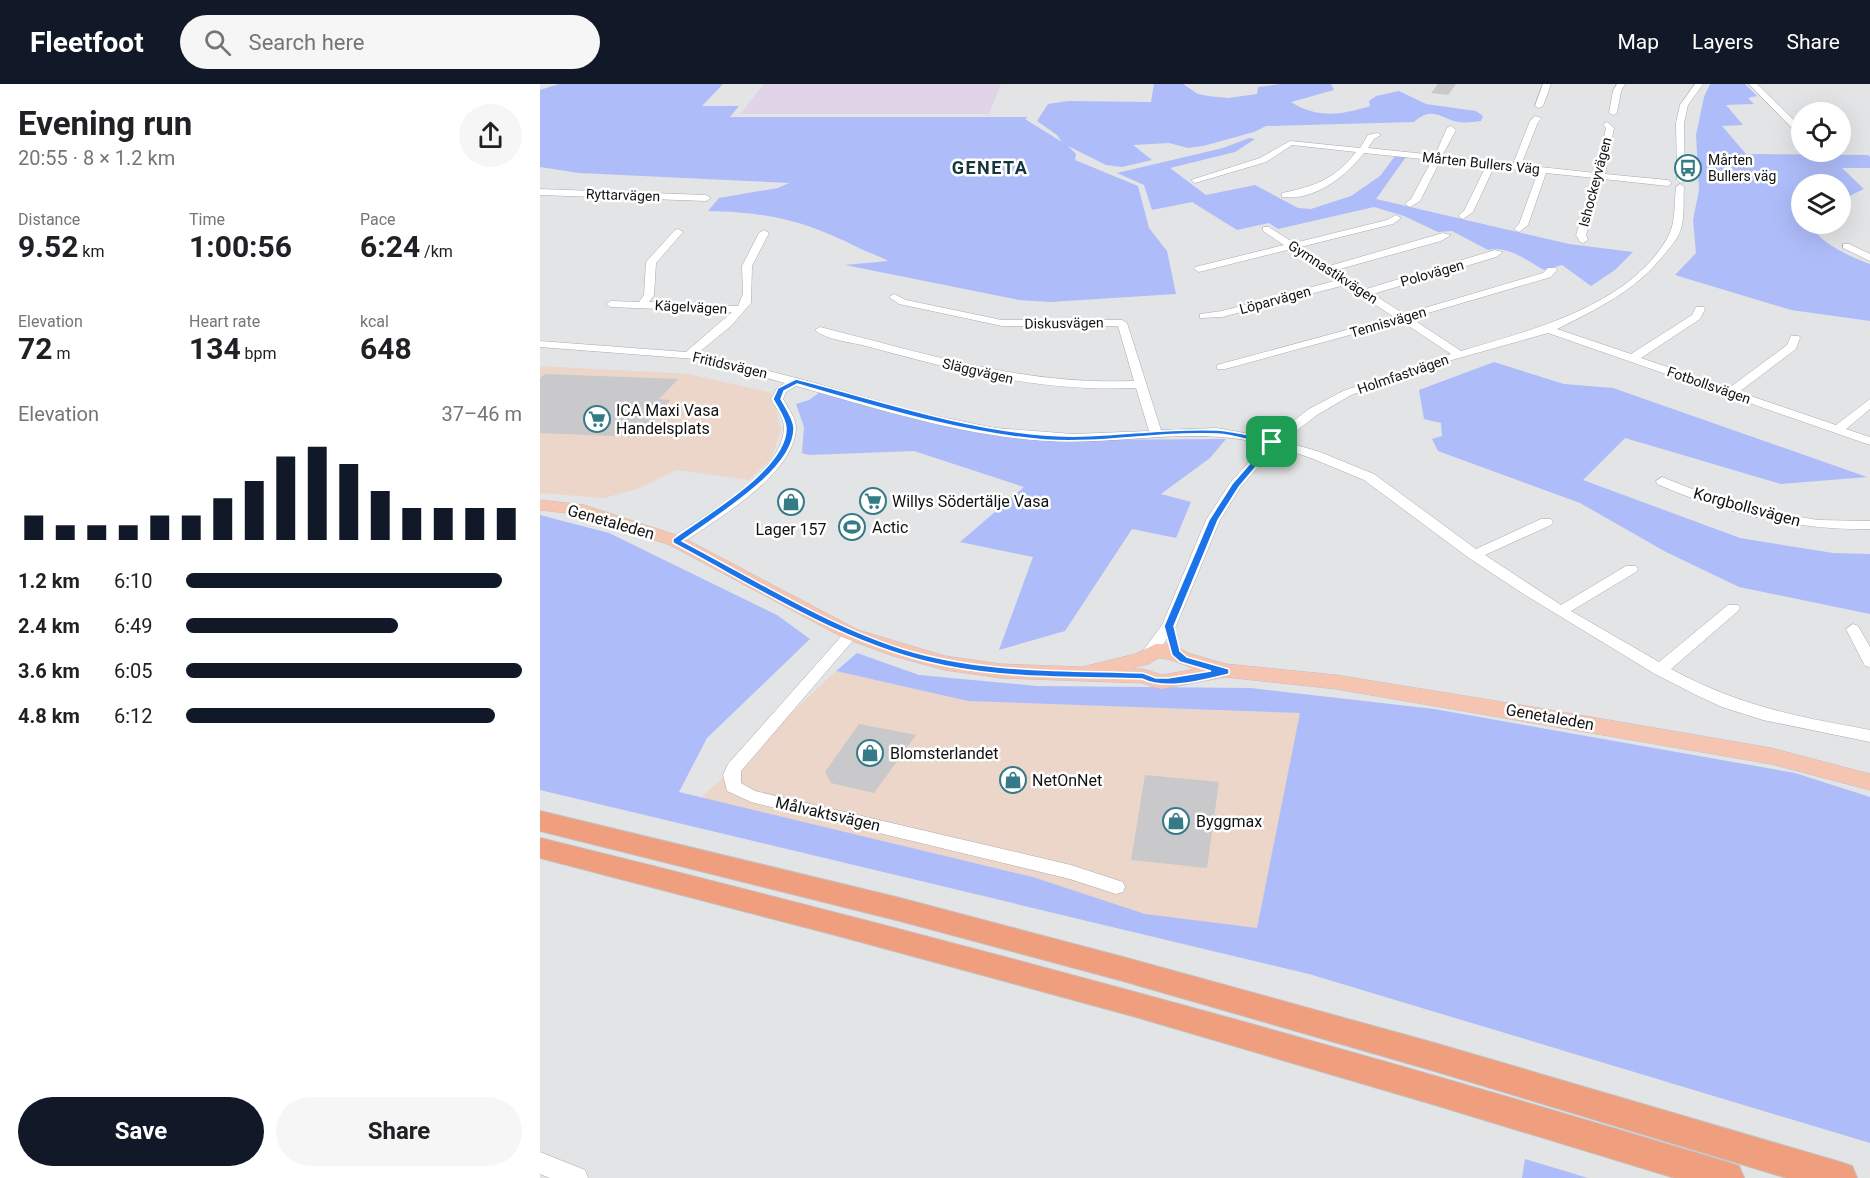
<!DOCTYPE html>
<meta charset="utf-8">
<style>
:root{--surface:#fff;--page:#f6f6f6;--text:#202124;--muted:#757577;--accent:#111827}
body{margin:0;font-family:Roboto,sans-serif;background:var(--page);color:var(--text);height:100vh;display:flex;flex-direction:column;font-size:22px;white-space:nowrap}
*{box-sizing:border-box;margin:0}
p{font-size:20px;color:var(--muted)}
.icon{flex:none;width:33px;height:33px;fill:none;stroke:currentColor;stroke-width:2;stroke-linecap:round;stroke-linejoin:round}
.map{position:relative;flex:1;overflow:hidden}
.drawer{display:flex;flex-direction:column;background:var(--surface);width:540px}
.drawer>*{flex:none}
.tools{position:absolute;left:1251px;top:18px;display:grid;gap:12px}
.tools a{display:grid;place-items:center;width:60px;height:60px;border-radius:50%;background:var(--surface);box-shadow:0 6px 24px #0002;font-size:30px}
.pin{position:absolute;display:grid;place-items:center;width:51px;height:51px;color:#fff;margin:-26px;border-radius:12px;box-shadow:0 3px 9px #0006}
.round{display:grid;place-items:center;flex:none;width:63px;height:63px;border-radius:32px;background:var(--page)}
.overview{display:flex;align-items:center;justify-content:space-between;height:102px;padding:0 18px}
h1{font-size:33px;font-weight:700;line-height:45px}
.metrics{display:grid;grid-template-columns:repeat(3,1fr);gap:9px;height:102px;padding:6px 18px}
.metrics div{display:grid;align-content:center}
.metrics b{font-size:30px;font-weight:700}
.metrics small{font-size:16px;font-weight:400}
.metrics p{font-size:16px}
.chart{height:168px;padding:12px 18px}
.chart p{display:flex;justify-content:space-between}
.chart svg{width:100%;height:108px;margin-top:6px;stroke:var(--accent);stroke-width:6}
.button{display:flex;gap:12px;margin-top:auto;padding:12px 18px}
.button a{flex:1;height:69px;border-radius:36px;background:var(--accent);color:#fff;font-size:24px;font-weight:700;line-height:69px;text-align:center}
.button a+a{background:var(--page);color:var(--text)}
ul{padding:0 18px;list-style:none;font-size:20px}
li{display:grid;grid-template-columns:96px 72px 1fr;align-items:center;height:45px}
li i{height:15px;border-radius:8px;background:var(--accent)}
header{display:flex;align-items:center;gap:36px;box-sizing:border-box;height:84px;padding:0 30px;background:var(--accent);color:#fff}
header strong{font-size:28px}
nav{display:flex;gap:33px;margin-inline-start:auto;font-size:21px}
.search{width:420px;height:54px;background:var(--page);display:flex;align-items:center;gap:15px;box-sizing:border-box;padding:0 21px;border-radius:33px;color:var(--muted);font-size:22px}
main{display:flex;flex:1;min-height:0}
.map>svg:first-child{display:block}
.commercial{fill:#ecd5c9}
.education{fill:#e2d4e8}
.green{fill:#aebcf9}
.building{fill:#c9c8cb}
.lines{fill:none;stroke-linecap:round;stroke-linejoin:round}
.minor-casing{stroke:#a9aaad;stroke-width:1}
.major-casing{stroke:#c1c1c2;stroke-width:1}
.highway-casing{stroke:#c1c1c2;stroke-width:2}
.minor{fill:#fff;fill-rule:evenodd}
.major{fill:#f6c5b2;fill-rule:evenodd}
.highway{fill:#f09f7e;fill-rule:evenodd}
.route{fill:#1a73e8;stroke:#fff;stroke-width:1.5;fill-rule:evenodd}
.labels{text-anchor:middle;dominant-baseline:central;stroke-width:5;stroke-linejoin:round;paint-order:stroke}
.far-poi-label{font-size:14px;fill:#121213;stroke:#fff;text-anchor:start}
.far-street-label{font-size:14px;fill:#121213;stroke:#fff}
.poi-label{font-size:16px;fill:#121213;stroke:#fff;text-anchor:start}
.street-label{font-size:16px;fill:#121213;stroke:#fff}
.far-district-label{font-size:18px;font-weight:bold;letter-spacing:1.5px;fill:#15363c;stroke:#fff}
</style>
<header>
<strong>Fleetfoot</strong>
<div class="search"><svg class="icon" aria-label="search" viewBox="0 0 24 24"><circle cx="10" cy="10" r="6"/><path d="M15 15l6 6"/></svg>Search here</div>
<nav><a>Map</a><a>Layers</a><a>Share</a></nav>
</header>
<main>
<section class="drawer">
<div class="overview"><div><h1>Evening run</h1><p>20:55 · 8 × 1.2 km</p></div><a class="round"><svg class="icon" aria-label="share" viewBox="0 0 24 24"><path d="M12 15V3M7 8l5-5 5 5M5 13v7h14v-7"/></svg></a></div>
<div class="metrics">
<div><p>Distance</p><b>9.52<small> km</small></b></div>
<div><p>Time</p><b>1:00:56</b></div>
<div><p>Pace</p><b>6:24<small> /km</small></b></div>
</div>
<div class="metrics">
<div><p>Elevation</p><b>72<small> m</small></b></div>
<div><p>Heart rate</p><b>134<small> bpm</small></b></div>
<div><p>kcal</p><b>648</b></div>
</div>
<div class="chart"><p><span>Elevation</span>37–46 m</p>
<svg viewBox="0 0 160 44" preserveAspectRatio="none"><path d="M5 44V34M15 44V38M25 44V38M35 44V38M45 44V34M55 44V34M65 44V27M75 44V20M85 44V10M95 44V6M105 44V13M115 44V24M125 44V31M135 44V31M145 44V31M155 44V31"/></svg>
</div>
<ul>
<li><b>1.2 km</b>6:10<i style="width:94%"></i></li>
<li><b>2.4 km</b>6:49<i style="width:63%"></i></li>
<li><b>3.6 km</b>6:05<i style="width:100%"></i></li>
<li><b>4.8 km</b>6:12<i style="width:92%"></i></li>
</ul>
<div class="button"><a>Save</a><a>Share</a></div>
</section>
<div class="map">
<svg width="1330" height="1094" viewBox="0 0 1330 1094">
<rect width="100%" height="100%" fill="#e3e4e6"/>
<g class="commercial">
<polygon points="0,282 149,290 232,309 241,346 231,375 209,396 136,386 100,404 64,414 0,409"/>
<polygon points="296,587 428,617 761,629 717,845 605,830 493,793 161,714"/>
</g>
<polygon class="education" points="224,0 461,0 449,30 200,30"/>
<g class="green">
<path d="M19,0H183L162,22H199L190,33H488L485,35L522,58L517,51L497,37L508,20L528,17L611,18L614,0H643L658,10L668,12L688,14L717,10L718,3L741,0H791L794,6L751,18C778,35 801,31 830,22L829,17L836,12L859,7L886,20L936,27L943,32L941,37C931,38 920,40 911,36C895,30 889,25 874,38L726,42L714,48L663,62L648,64L629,59L593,61L612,76L582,83L566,81L528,62L536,70L535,76L598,102L609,144L627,167L636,210L510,218L479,216L305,181L348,177C340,172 329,169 319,164C266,137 228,128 168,127L179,114L238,104L249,99L39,89L0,83V6Z"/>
<path d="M1170,0H1205L1217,12L1208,14L1214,20L1186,21L1203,41L1182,42L1206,70L1328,71L1330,73V84H1302L1324,105L1301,116L1300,100H1262L1261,126H1259L1261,130L1262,140H1268C1284,161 1306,171 1330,180V237L1251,226L1135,191L1156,169L1153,136L1159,106L1156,51L1164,13Z"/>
<path d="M709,54L715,55L695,68L630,84L666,111L715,101L758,124L771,125L811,112L840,92L855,72L866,73L836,115L1029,160L1093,168L1075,186L1051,202L1022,181L1004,186C987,177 968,161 948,166L912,147L898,148L864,132L834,123L738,145L729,139L697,146L652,118L612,126L604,101L577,89L683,64Z"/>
<polygon points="954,278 1024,300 1073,304 1327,393 1241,400 1085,354 1043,396 1200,454 1293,469 1330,470 1330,530 1199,503 1126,468 1040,419 898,367 892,355 902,352 901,339 884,335 879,306"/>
<polygon points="283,306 382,335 528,356 686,355 670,374 621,410 651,418 636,454 592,445 525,547 459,566 493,473 420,458 484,403 374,367 269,371 262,369 264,343 256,320 269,316"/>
<polygon points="0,431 69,449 237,531 270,555 167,654 139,708 493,793 605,830 717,844 760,629 428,617 296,587 317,569 379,591 497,602 711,604 894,625 1255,689 1330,713 1330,1059 769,890 0,706"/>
<polygon points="985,1075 1048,1094 982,1094"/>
</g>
<g class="building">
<polygon points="898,0 916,0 908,11 891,9"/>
<polygon points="5,290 138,295 119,315 130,316 99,353 0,349 0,294"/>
<polygon points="319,640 376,651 334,709 291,699 285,688"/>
<polygon points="605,691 679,698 667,784 591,776"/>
</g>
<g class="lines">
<defs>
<g id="minor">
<polygon points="1003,0 1011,0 1003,22 999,24 995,22"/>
<polygon points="1077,0 1085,0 1081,7 1077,29 1073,31 1069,29 1073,7"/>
<polygon points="1155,0 1163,0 1148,21 1144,39 1145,96 1141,99 1137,96 1136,39 1140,21"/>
<polygon points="1209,0 1217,0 1257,39 1257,43 1251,43"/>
<path d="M995,32L1002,34L998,38L981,81L1056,89L1066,44L1063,40L1067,38L1074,44L1065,90L1128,96L1132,99L1128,102L1063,95L1046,151L1048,156L1043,159L1040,158L1036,151L1055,94L1006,89L988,141L979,148L974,145L979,140L998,88L954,83L933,128L923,135L918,132L924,127L946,82L900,77L880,117L870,123L865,120L871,115L892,76L824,69C805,93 775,117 742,113V109C775,102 794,96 816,68L752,61L726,78L655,99L651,96L720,74L750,57L820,64L828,51L837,49L841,51L834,55L828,64L895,71L907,44L911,42L916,46L902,72L973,80L990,37Z"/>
<path d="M1140,100L1144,103C1143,116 1145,132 1141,145C1138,155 1130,163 1123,172C1095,207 1057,225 1017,245L1091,270L1152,231L1156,223H1164L1165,225L1160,235L1101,274L1189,304L1247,261L1251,252H1259L1260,254L1256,265L1199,308L1296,341L1330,315V325L1306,345L1330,353V361L1008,249L912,276L811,311L777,331L743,357L780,368L834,390L936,465L1001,435H1011L1013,438L1011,441L945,471L1021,521L1086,482H1096L1098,485L1096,488L1031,527L1119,578L1188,521H1198L1200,524L1198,527L1131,585C1200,622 1254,632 1330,646V658L1223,636L1182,623L1156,611L1115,590L982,509L929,474L824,396L771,374L736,362L700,404L680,436L636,542L615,572H605L602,568L622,541L666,436L690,399L725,360C654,342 582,361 511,357C424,353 339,325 256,302L246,308L243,315C248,324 256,334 256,344C254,392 176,435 141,460H131L129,457L131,454C165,431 242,390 244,344C244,334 236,324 231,315L237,304L245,299L155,275L0,263V257L146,268L192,228L71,223L66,220L71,217L99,218L104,211L106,178L135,146L138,145L143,148L116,179L114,211L109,218L198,222L203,210L202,182L219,149L224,146L229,149L212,182L211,219L191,242L158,269L260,295L381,329L455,344L533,350L609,347L596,304C501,308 417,287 326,262C311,258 286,256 275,246L280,243C388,270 481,301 594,297L578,242H462L359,220L349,213L354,210L366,216L462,236H582L587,239L621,346L677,344L731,354L769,325L803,307L911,270L861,237L685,285H677V281L854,233L805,201L682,233L660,234V230L682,227L798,196L751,165L659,188L654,185L655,183L744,161L723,147V143H729L754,159L847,136L856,131L861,134L853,140L760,163L789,182L903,149L911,151L901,157L796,186L826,205L955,166L963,168L956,173L833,210L864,230L1003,189L1008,184H1016L1017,186L1011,193L871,234L921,267C992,246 1089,222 1128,153C1136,139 1134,118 1136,103Z"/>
<polygon points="0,105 166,111 171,114 166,117 0,111"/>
<polygon points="1303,160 1309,160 1330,170 1330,177 1303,164"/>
<path d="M1122,393L1175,414L1224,427L1278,436L1330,437V445C1256,446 1185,430 1117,400L1116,397Z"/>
<polygon points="1313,540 1318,542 1330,563 1330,583 1325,582 1306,545"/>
<polygon points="311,545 319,550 316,553 201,687 201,699 215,707 531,781 583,798 585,803 583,808 576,810 530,795 211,718 187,707 183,691 188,680 306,547"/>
<polygon points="0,1068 45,1086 48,1094 10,1094 0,1090"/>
</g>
<path id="major" d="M0,416L44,421L142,453L318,546L405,572L461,580L542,583L595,570L616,560H630L651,570L686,580L796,591L993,623L1231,664L1330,690V706L1231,680L796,605L685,593L621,605L602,599L461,594L405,586L353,572L304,554L130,461L36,430L0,426ZM619,574C631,574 645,582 656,585L622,591L603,585H589L608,580Z"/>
<g id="highway">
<polygon points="0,727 360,814 583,873 891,958 1300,1078 1312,1082 1317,1094 1247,1094 891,986 583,897 360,837 0,747"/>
<path d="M0,754C398,852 794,959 1187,1078L1199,1082L1204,1094H1135L892,1020L596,933L299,852L0,774Z"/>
</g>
</defs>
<use href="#minor" class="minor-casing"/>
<use href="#major" class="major-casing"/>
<use href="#highway" class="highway-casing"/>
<use href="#minor" class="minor"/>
<use href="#major" class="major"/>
<use href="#highway" class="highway"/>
</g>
<path class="route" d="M256,295C338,316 419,344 504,351C562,356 619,343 677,346C696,347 716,353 735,357V360L699,403L678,436L634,542L640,567L647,573L689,585V590C663,596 627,607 602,595C537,593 470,595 406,582C307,563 220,505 133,459V455C164,432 247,385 246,344C246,335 237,323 233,315L238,304ZM257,300C338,323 420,349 505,356C563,360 620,347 677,350C694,351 711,357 727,360L692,400L669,436L624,542L632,571L640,578L671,587L628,594H616L603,589C523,586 441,589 363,565C289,542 211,493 142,457C174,433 255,386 254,344C254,335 245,323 241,315L244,307Z"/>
<defs>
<symbol id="bus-ring" viewBox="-11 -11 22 22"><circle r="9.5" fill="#fff" stroke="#357b87" stroke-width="1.5"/><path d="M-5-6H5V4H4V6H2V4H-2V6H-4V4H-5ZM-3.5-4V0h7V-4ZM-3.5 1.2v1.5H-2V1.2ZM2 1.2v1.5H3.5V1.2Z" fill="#357b87"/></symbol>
<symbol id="supermarket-ring" viewBox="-11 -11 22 22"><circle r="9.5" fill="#fff" stroke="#357b87" stroke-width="1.5"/><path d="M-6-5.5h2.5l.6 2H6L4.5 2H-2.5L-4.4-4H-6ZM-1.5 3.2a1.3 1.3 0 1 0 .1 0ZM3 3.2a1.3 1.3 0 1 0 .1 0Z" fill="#357b87"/></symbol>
<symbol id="shop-ring" viewBox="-11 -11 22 22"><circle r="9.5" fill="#fff" stroke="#357b87" stroke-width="1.5"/><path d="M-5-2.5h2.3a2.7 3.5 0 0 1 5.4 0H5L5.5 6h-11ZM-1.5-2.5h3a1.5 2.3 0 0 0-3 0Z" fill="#357b87"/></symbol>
<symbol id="stadium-ring" viewBox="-11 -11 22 22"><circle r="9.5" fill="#fff" stroke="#357b87" stroke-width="1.5"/><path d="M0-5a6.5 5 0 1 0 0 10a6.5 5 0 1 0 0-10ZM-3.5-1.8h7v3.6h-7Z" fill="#357b87"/></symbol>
</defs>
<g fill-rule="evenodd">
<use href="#bus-ring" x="1133" y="69" width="30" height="30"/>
<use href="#supermarket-ring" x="42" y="320" width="30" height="30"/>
<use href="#supermarket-ring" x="318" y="402" width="30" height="30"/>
<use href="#shop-ring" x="236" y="403" width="30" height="30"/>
<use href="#stadium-ring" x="297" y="428" width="30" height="30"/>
<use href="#shop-ring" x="315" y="654" width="30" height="30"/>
<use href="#shop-ring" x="458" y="681" width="30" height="30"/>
<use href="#shop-ring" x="621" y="722" width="30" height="30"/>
</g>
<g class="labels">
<g class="far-poi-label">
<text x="1168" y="76">Mårten<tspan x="1168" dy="16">Bullers väg</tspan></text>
</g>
<g class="far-street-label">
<text transform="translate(941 79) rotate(6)">Mårten Bullers Väg</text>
<text transform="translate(1055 98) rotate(-75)">Ishockeyvägen</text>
<text transform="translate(83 111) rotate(2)">Ryttarvägen</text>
<text transform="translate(793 188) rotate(33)">Gymnastikvägen</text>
<text transform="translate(892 189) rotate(-16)">Polovägen</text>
<text transform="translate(735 216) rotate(-15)">Löparvägen</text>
<text transform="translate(151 223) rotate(3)">Kägelvägen</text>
<text transform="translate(848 238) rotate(-16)">Tennisvägen</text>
<text transform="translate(524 239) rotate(-1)">Diskusvägen</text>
<text transform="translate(190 281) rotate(13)">Fritidsvägen</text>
<text transform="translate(438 287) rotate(13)">Släggvägen</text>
<text transform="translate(863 290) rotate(-19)">Holmfastvägen</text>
<text transform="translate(1169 301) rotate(19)">Fotbollsvägen</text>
</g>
<g class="poi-label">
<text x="76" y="326">ICA Maxi Vasa<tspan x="76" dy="18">Handelsplats</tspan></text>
<text x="352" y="417">Willys Södertälje Vasa</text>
<text x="332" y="443">Actic</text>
<text x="251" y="445" text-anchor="middle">Lager 157</text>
<text x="350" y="669">Blomsterlandet</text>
<text x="492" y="696">NetOnNet</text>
<text x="656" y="737">Byggmax</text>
</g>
<g class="street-label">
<text transform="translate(1207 423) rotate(15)">Korgbollsvägen</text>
<text transform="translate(71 438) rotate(16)">Genetaleden</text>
<text transform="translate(1010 633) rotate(10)">Genetaleden</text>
<text transform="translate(288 730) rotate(13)">Målvaktsvägen</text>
</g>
<g class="far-district-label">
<text x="450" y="83">GENETA</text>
</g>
</g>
</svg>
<div class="tools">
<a><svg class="icon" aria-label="locate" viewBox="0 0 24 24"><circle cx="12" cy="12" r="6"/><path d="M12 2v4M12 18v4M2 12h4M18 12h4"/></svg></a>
<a><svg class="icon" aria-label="layers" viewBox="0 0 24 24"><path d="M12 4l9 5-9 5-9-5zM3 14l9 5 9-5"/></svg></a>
</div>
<div class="pin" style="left:732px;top:358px;background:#1e9e55"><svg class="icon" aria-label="arrive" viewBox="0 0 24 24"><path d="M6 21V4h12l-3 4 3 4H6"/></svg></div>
</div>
</main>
